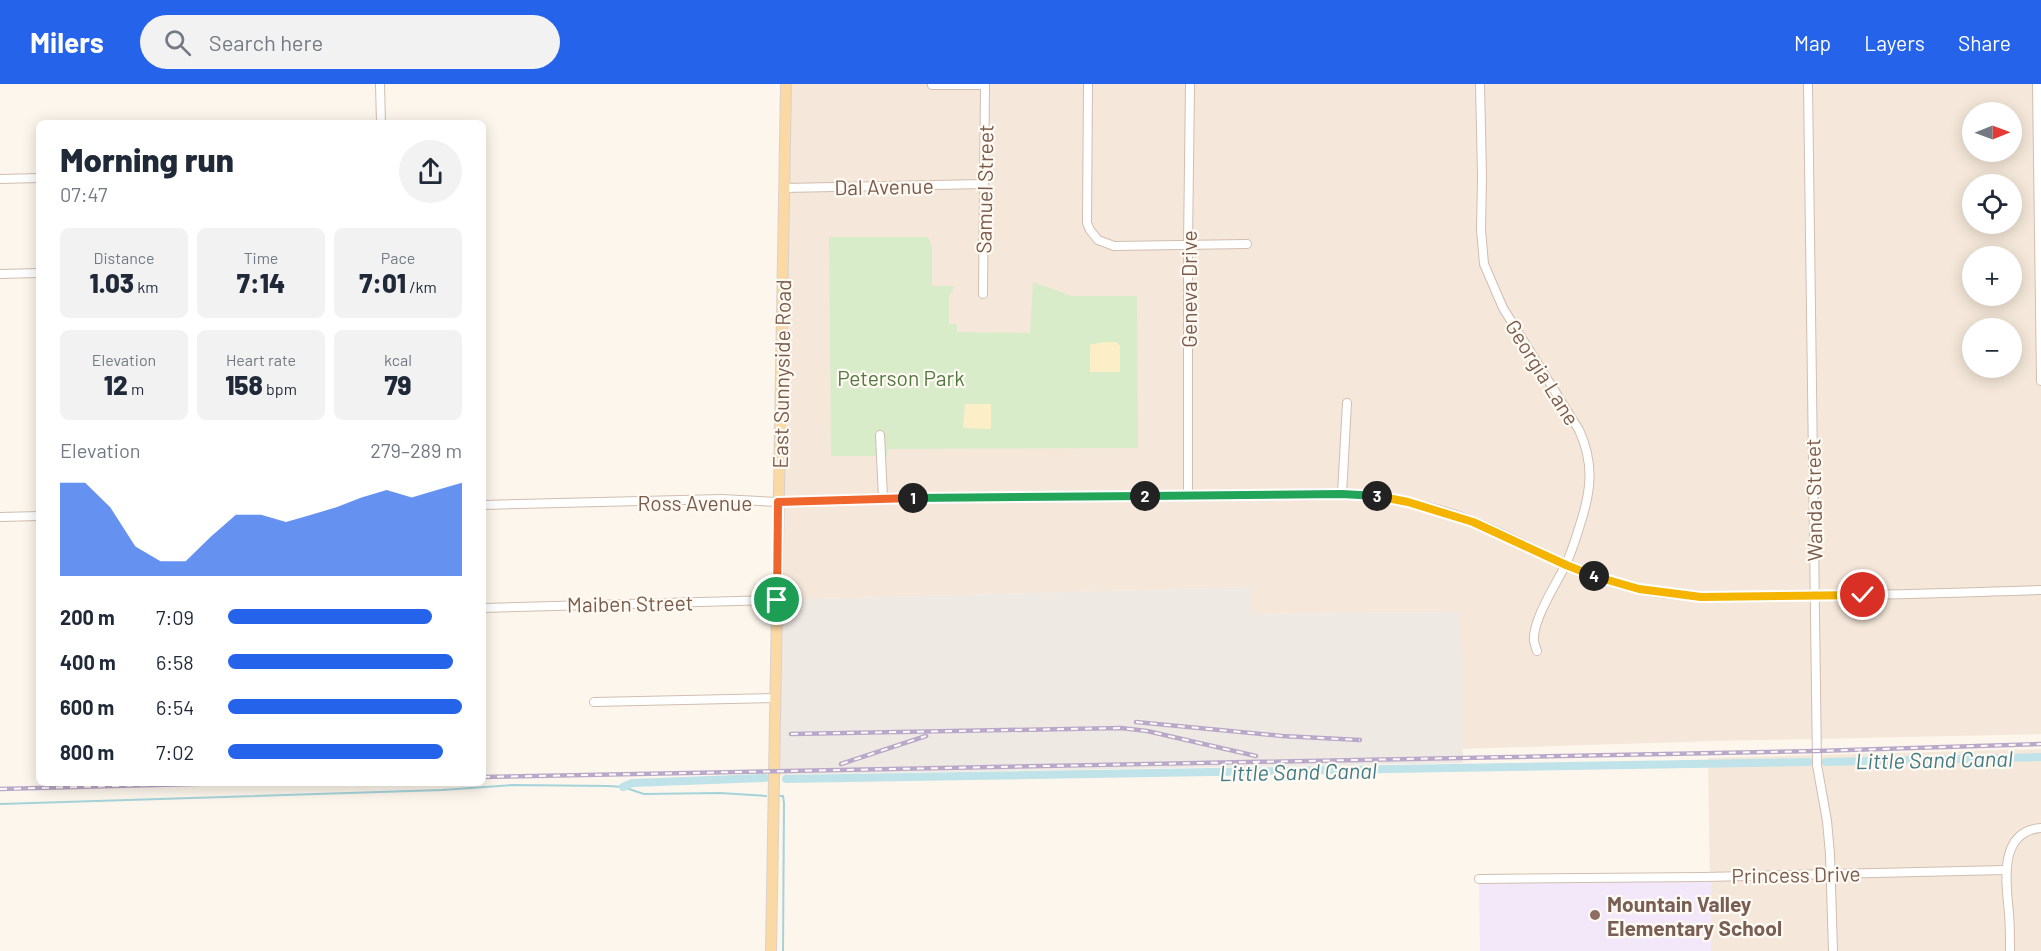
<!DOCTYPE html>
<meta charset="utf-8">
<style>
:root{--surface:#fff;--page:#f2f2f3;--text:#1f2937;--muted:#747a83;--accent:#2563eb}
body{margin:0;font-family:Barlow,sans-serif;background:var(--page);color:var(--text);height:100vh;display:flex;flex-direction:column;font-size:22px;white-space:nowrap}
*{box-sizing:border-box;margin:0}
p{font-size:20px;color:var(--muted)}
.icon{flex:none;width:33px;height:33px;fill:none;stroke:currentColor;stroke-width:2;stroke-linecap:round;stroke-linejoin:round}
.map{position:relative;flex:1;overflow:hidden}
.sheet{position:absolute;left:36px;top:36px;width:450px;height:666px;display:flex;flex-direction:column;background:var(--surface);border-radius:9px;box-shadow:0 3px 15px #0003}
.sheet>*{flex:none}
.needle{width:39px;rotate:89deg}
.controls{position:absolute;left:1962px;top:18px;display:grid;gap:12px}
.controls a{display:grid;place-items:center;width:60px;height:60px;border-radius:50%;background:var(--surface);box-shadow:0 3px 15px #0003;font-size:30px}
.pin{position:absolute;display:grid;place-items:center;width:51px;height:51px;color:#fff;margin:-26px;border:3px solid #fff;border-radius:50%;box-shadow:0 2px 6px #0007}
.km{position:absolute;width:30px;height:30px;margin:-15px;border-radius:50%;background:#222;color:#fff;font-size:16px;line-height:30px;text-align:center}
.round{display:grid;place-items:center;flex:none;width:63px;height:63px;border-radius:32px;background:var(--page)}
.headline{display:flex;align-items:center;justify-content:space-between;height:102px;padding:0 24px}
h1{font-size:33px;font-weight:800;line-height:45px}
.figures{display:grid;grid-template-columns:repeat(3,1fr);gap:9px;height:102px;padding:6px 24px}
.figures div{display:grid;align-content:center;border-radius:9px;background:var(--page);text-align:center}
.figures b{font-size:26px;font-weight:800}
.figures small{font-size:16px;font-weight:400}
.figures p{font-size:16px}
.chart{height:168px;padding:12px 24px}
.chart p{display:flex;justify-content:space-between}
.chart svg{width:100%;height:108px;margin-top:6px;fill:var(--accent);opacity:.7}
ul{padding:0 24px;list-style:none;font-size:20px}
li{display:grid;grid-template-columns:96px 72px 1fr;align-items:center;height:45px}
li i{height:15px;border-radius:8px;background:var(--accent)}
header{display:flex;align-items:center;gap:36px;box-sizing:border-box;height:84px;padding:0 30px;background:var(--accent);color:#fff}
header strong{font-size:28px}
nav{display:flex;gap:33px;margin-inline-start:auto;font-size:21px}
.search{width:420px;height:54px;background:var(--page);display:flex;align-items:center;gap:15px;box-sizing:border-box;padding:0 21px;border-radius:33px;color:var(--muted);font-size:22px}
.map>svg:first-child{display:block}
.residential{fill:#f5e8da;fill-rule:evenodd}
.industrial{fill:#efe9e4}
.education{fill:#f3e8fa}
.green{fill:#d8ecc9}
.sand{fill:#fcefc7}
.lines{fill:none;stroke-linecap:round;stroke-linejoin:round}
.stream{stroke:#a5d3da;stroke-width:2}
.canal{stroke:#bfe3e8;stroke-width:8}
.minor-casing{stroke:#d1beb0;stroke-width:10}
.major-casing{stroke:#dad1cd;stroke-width:12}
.minor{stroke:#fff;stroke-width:8}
.major{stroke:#fbd9a5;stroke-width:10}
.rail-casing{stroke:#b9a8c9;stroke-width:4.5}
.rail{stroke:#fffaf3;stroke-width:2;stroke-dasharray:7;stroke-linecap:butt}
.split-1-casing{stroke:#fff;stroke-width:12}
.split-2-casing{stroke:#fff;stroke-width:12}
.split-3-casing{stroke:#fff;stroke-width:12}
.split-4-casing{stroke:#fff;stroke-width:12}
.split-5-casing{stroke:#fff;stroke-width:12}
.split-1{stroke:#f0652b;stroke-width:8}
.split-2{stroke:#22a559;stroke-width:8}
.split-3{stroke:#22a559;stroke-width:8}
.split-4{stroke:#f5b400;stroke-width:8}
.split-5{stroke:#f5b400;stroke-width:8}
.education-dot{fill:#8d6e63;stroke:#fffaf3;stroke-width:2}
.labels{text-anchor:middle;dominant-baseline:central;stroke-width:4.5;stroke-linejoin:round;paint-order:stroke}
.street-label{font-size:21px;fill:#7a5c4d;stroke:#fffaf3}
.park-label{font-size:21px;fill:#537a41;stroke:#fffaf3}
.education-label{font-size:21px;font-weight:bold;fill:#785e54;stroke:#fffaf3;text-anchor:start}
.water-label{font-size:22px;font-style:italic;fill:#437c86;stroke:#fffaf3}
</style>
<header>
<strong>Milers</strong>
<div class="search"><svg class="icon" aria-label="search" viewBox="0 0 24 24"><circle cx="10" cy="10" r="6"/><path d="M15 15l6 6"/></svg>Search here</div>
<nav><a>Map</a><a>Layers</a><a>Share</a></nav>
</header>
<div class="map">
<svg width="2041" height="867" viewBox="0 0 2041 867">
<rect width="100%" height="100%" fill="#fdf6ec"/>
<g class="residential">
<path d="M786,0H2041V650L1716,657L1461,665L1459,528L1251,530V503L777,516ZM1972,28H2012V68H1972ZM1972,100H2012V140H1972ZM1972,172H2012V212H1972ZM1972,244H2012V284H1972Z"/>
<polygon points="2041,665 2041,867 1711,867 1708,674"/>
</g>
<polygon class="industrial" points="1251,503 1252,530 1460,528 1463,679 774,691 777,516"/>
<polygon class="education" points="1711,793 1711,867 1480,867 1479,795"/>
<polygon class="green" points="829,153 928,153 932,163 932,202 955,202 949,213 949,240 957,240 957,248 1030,249 1033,198 1072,212 1137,212 1138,364 888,365 887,372 831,372"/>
<g class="sand">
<polygon points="1103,258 1117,258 1120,262 1120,288 1090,288 1090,261"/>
<polygon points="965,320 991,320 991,345 963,344"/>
</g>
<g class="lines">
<g class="stream">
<polyline points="780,712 783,712 784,719 783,867"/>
<polyline points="0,720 442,706 513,701 608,702 623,703 644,710 720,709 766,712"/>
</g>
<g class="canal">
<polyline points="1826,678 2041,673"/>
<polyline points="786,695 1809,678"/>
<polyline points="623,703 632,699 765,694"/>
</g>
<defs>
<g id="minor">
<polyline points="380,0 381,39"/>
<polyline points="1088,0 1087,139 1090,146 1098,156 1114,162 1247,160"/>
<path d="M1480,0L1482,92L1481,146L1484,180L1503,224L1579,346C1595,381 1591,408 1579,444C1575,457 1571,470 1565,482C1556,500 1534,534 1534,554C1533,558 1536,563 1537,567"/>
<polyline points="1808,0 1817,681 1827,737 1830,770 1833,867"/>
<polyline points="2037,0 2041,297"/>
<polyline points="932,1 985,1"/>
<polyline points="0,95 39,94"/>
<polyline points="784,104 984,100"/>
<polyline points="0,190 39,189"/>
<polyline points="983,210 985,0"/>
<polyline points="880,351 883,414"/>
<polyline points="1188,410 1188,161 1190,0"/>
<polyline points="1342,410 1347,319"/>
<path d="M483,421L722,415L778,418L883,414L1342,410C1387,413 1433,421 1475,438C1530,461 1580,492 1638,505C1684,515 1731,512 1778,512C1866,512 1953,509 2041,506"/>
<polyline points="0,433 39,432"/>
<polyline points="483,524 777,516"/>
<polyline points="594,618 775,614"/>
<polyline points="1479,795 1704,793 2005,786"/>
<path d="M2010,867C2010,854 2010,842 2009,829C2006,799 1998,747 2041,744"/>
</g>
<polyline id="major" points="771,867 786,0"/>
</defs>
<use href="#minor" class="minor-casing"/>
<use href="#major" class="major-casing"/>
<use href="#minor" class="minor"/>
<use href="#major" class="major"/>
<defs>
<g id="rail">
<polyline points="1136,638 1282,652 1360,656"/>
<polyline points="791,650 1121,644 1147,647 1256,672"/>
<polyline points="841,680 926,652"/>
<polyline points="483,693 1817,667 2041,660"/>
<polyline points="0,705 230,699"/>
</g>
</defs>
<use href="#rail" class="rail-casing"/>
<use href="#rail" class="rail"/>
</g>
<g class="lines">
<defs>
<polyline id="split-1" points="777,516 778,418 913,414"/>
<polyline id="split-2" points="913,414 1145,412"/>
<polyline id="split-3" points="1145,412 1342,410 1377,412"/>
<polyline id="split-4" points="1377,412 1408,418 1473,438 1566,481 1594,492"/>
<polyline id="split-5" points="1594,492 1639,505 1701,513 1863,511"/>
</defs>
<use href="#split-1" class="split-1-casing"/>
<use href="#split-2" class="split-2-casing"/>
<use href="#split-3" class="split-3-casing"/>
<use href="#split-4" class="split-4-casing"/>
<use href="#split-5" class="split-5-casing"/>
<use href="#split-1" class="split-1"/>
<use href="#split-2" class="split-2"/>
<use href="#split-3" class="split-3"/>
<use href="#split-4" class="split-4"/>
<use href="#split-5" class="split-5"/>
</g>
<circle class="education-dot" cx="1595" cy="831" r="6"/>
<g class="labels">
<g class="street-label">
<text transform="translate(884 102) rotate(-1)">Dal Avenue</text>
<text transform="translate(984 105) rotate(-89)">Samuel Street</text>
<text transform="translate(1188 205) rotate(-90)">Geneva Drive</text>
<text transform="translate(1543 288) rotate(58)">Georgia Lane</text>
<text transform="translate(781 290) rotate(-89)">East Sunnyside Road</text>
<text transform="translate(1813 416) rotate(-91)">Wanda Street</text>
<text x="695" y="418">Ross Avenue</text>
<text transform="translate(630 519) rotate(-1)">Maiben Street</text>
<text transform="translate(1796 790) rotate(-1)">Princess Drive</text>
</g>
<g class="park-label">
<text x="901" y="293">Peterson Park</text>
</g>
<g class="education-label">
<text x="1607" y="819">Mountain Valley<tspan x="1607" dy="24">Elementary School</tspan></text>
</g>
<g class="water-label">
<text transform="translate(1934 675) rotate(-1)">Little Sand Canal</text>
<text transform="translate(1298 687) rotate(-1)">Little Sand Canal</text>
</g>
</g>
</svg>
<div class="controls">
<a><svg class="needle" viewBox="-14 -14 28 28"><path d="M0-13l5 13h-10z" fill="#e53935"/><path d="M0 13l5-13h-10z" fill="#747a83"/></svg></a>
<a><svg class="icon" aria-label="locate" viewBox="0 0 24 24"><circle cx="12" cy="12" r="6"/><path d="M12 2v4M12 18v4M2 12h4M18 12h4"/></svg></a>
<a>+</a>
<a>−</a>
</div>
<div class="pin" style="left:777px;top:516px;background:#1e9e55"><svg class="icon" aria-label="arrive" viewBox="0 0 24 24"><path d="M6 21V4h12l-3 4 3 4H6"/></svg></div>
<div class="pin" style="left:1863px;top:511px;background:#d93025"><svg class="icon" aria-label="check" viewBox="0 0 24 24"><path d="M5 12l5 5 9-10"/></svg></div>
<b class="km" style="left:913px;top:414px">1</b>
<b class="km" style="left:1145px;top:412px">2</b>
<b class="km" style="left:1377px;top:412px">3</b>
<b class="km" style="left:1594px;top:492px">4</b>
<section class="sheet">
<div class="headline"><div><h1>Morning run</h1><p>07:47</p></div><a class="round"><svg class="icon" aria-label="share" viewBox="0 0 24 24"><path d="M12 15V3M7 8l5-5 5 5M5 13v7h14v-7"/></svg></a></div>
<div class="figures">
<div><p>Distance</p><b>1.03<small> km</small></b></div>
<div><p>Time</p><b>7:14</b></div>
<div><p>Pace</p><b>7:01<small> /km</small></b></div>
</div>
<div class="figures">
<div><p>Elevation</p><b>12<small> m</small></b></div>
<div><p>Heart rate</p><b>158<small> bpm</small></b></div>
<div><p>kcal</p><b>79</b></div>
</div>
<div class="chart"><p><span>Elevation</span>279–289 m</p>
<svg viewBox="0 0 160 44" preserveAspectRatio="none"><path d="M0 44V6L10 6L20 16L30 32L40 38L50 38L60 28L70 19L80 19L90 22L100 19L110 16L120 12L130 9L140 12L150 9L160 6V44z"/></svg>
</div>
<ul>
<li><b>200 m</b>7:09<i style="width:87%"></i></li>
<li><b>400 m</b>6:58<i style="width:96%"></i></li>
<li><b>600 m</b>6:54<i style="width:100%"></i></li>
<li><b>800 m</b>7:02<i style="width:92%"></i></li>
</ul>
</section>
</div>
